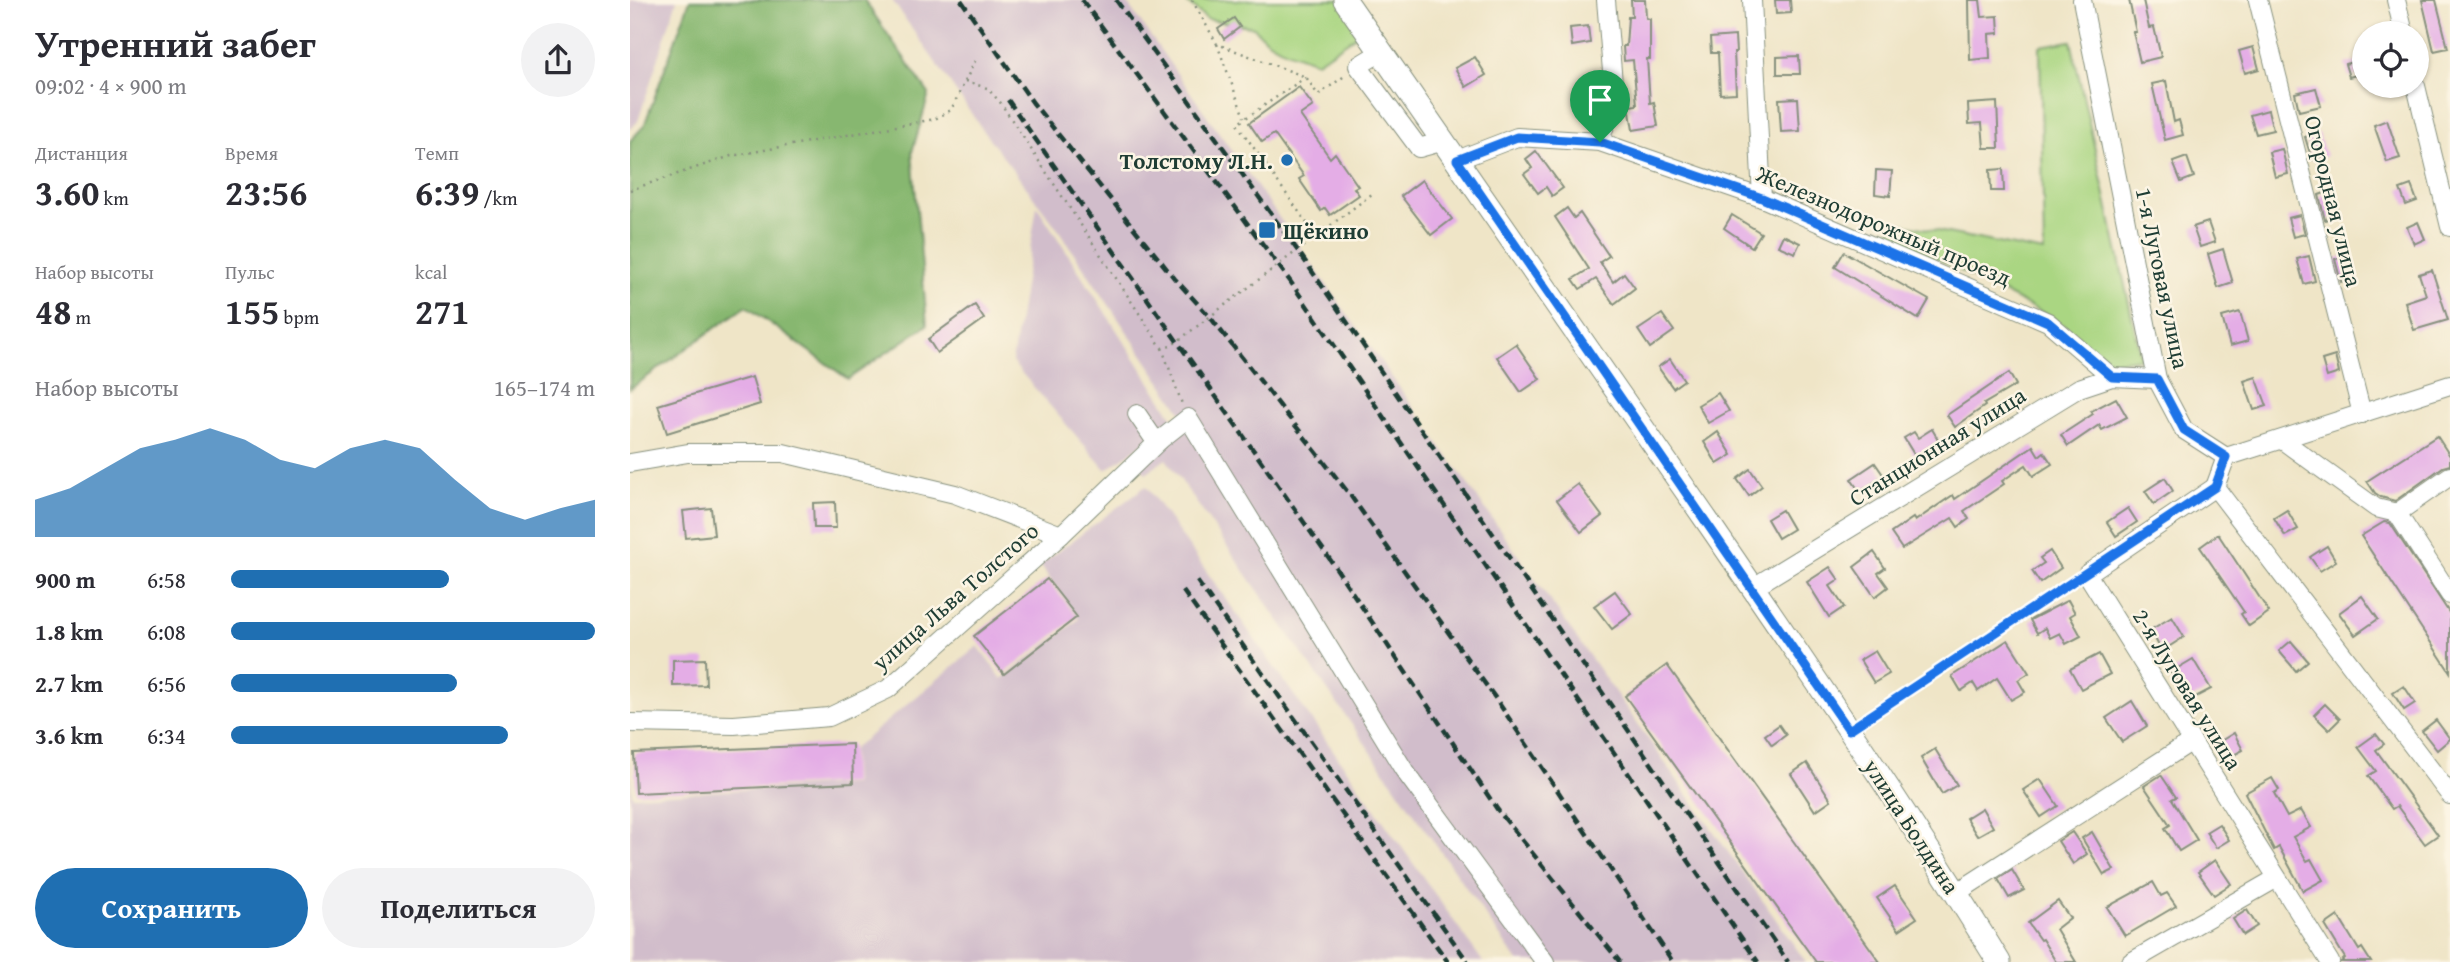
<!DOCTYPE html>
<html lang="ru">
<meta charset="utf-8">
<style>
:root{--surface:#fff;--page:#f2f2f3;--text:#2b2b33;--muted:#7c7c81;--accent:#1f6fb2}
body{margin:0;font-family:"Gentium Book Plus",serif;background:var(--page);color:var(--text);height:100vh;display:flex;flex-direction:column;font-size:26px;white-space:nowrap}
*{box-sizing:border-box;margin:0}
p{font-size:23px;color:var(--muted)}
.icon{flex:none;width:38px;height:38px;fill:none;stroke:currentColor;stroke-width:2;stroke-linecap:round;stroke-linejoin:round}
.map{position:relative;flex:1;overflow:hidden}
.panel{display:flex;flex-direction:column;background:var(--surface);width:630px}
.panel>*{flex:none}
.fabs{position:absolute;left:1722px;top:21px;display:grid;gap:14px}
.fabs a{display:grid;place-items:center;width:77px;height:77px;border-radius:50%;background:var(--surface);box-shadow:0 2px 5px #0004;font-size:35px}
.pin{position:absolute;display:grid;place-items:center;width:60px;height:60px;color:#fff;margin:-72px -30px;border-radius:50% 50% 50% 0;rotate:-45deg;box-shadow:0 0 7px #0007}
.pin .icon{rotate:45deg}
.round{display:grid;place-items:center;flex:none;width:74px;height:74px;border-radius:37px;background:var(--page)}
.head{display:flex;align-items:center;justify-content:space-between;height:119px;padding:0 35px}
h1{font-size:38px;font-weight:700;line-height:52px}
.figures{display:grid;grid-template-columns:repeat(3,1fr);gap:10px;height:119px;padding:7px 35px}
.figures div{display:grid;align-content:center}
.figures b{font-size:35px;font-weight:700}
.figures small{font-size:19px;font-weight:400}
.figures p{font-size:19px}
.chart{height:196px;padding:14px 35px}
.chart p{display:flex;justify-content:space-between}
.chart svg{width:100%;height:126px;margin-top:7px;fill:var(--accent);opacity:.7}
.cta{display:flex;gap:14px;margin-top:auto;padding:14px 35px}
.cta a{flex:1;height:80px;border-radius:42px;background:var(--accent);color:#fff;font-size:28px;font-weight:700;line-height:80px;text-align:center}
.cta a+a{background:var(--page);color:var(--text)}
ul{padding:0 35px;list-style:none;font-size:23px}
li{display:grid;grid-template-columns:112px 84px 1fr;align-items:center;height:52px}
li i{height:18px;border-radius:9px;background:var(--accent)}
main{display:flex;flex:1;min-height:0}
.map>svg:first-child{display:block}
.industrial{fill:#d1bdcb}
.green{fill:#aad682;stroke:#648a5b;stroke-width:2}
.forest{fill:#87b770;stroke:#537a52;stroke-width:2}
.building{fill:#e4ade6}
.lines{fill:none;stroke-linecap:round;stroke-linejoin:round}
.minor-casing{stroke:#87917e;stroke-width:20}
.major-casing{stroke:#87917e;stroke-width:25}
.path{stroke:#87917e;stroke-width:2.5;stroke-dasharray:2 5;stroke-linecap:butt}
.minor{stroke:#fff;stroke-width:18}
.major{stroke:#fff;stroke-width:23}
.rail{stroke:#1f3d34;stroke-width:4.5;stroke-dasharray:10 5;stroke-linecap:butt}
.route-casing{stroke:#fff;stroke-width:14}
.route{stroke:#1a73e8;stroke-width:9}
.poi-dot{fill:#1f6fb2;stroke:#fcf5e5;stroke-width:2.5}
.labels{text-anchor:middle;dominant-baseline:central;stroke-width:5;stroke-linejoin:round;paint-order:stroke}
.poi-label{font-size:23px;font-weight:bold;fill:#1f3d34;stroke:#fcf5e5;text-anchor:end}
.street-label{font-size:23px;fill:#1f3d34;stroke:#fcf5e5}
</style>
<main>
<section class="panel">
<div class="head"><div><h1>Утренний забег</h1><p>09:02 · 4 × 900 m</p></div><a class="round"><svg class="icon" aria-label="share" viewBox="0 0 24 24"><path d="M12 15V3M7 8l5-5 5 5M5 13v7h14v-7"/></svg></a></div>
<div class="figures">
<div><p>Дистанция</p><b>3.60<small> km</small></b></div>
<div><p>Время</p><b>23:56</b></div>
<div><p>Темп</p><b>6:39<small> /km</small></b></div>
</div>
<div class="figures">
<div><p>Набор высоты</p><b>48<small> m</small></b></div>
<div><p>Пульс</p><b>155<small> bpm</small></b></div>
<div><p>kcal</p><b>271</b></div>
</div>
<div class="chart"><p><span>Набор высоты</span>165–174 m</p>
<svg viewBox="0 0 160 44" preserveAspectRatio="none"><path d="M0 44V31L10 27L20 20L30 13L40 10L50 6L60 10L70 17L80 20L90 13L100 10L110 13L120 24L130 34L140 38L150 34L160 31V44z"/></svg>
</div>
<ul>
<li><b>900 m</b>6:58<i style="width:60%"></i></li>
<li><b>1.8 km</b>6:08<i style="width:100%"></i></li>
<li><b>2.7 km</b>6:56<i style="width:62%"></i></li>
<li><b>3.6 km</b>6:34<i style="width:76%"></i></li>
</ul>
<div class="cta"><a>Сохранить</a><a>Поделиться</a></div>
</section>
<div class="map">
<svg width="1820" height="962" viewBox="0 0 1820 962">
<rect width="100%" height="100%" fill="#fcf5e5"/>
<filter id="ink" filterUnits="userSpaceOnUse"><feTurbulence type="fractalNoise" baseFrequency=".0143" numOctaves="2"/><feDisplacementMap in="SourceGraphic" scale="14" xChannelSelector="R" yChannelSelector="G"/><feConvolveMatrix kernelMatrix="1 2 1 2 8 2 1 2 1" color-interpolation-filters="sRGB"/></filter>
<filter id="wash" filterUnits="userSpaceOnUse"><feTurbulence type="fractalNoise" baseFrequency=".00686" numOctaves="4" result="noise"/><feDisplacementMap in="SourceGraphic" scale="28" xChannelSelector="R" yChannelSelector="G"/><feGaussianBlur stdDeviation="1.57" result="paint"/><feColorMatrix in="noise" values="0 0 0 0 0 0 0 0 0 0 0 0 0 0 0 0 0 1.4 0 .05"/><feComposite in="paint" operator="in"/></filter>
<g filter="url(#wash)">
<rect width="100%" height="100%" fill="#efe5c7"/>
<g class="industrial">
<polygon points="0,0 47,0 8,121 0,130"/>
<polygon points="262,0 495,0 1176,962 888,962 536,459 516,473 500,457 554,416 427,228 355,133"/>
<polygon points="407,206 545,421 476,470 382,362"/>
<polygon points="516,486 853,962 0,962 0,759 2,796 224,784 223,749 348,646 372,679 449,619 410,565"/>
</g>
<g class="green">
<path d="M554,0H710L733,31L687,62C666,55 637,47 624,27L577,19Z"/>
<polygon points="1441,41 1511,358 1477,363 1421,317 1259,234 1262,222 1414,252 1410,46"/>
</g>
<polygon class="forest" points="60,0 234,0 299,94 282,152 297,325 218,379 116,306 0,389 0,141 14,126"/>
<g id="blocks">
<g class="building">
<polygon points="1001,0 1015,0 1016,18 1020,19 1020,59 1017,59 1020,103 1024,102 1028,126 1003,130 999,106 1007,105 1003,60 994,61 993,46 996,46 998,17 1002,17"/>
<polygon points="1145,0 1160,0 1161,13 1146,14"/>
<polygon points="1339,0 1350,0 1352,17 1368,16 1369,33 1359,34 1360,58 1340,60"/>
<polygon points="1499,0 1513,0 1519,28 1524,27 1531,57 1510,62 1503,32 1506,32"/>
<polygon points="1792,0 1806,0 1818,48 1804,51"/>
<polygon points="604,18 610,27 594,39 588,29"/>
<polygon points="958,26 960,43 942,46 940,28"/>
<polygon points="1105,36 1106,52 1104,52 1106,93 1090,94 1088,53 1081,53 1080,38"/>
<polygon points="1623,47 1629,69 1615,73 1609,51"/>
<polygon points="1169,56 1170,74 1147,74 1147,57"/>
<polygon points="845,57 856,75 836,87 825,68"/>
<polygon points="1734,59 1734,73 1719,77 1715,64"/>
<polygon points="1536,81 1544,122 1549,120 1553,135 1535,140 1522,84"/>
<polygon points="669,87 683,106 670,115 700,158 705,153 728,186 724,188 729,195 700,215 695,208 691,211 669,179 674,176 644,134 632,142 619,123"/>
<polygon points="1686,88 1691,106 1669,111 1665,93"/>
<polygon points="1168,98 1170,131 1151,132 1149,99"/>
<polygon points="1367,102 1369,148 1354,148 1352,123 1339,124 1338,104"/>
<polygon points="1638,110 1643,130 1626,134 1620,115"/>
<polygon points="1757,120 1770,158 1757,162 1744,125"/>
<polygon points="1688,133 1696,156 1682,160 1675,137"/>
<polygon points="1652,149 1658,174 1645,177 1639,152"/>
<polygon points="906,151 933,188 922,196 916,187 908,193 894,174 902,168 896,159"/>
<polygon points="1557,157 1564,177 1551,182 1543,162"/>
<polygon points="1373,169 1374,191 1361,191 1360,170"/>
<polygon points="1246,170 1262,171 1260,196 1245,194"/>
<polygon points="792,180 822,219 801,235 771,196"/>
<polygon points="1781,185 1787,201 1776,205 1770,189"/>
<polygon points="1701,191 1709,215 1695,220 1689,195"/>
<polygon points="937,208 944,218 950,213 979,256 970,262 983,282 994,273 1005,288 984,304 966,279 950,289 943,279 959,269 925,217"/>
<polygon points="1102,215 1131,233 1122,247 1094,228"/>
<polygon points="1670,215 1675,234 1663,237 1658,218"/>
<polygon points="1578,222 1585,242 1570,247 1563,227"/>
<polygon points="1788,222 1795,239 1784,244 1777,227"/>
<polygon points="1153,235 1170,243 1165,253 1148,246"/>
<polygon points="1593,249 1603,283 1588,288 1578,254"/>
<polygon points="1214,252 1299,300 1288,319 1205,267"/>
<polygon points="1718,255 1725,277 1711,282 1705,259"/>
<polygon points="1679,256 1685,281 1674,284 1667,259"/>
<polygon points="1802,270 1818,320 1784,330 1775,302 1796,295 1789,274"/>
<polygon points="345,305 354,319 307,353 298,339"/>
<polygon points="1610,312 1618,341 1600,346 1592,317"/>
<polygon points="1032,314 1044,331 1020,348 1008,330"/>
<polygon points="886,344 910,379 891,392 867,357"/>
<polygon points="1705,356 1709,373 1697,377 1692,360"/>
<polygon points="1040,359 1054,380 1043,388 1028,367"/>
<polygon points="1379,373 1386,385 1354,404 1355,406 1325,427 1317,415"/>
<polygon points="122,377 130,404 37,433 28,405"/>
<polygon points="1626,377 1637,406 1624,410 1614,381"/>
<polygon points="1088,393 1099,411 1078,423 1068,405"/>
<polygon points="1486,398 1497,417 1472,430 1469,425 1438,446 1431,435 1463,414 1461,411"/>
<polygon points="1302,429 1309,441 1285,456 1274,438 1284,432 1288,438"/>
<polygon points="1088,432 1102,455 1087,464 1074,442"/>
<polygon points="1807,436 1820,456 1820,465 1813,467 1765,501 1751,497 1745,493 1737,481"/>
<polygon points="1403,446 1409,456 1414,452 1422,464 1403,476 1396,465 1372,481 1374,484 1334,511 1339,519 1328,527 1322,518 1272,549 1261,533 1283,518 1285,521 1323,495 1325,499"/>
<polygon points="1245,463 1254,476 1230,492 1221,479"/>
<polygon points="1120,469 1132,486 1119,496 1107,479"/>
<polygon points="1535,478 1543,491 1524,504 1515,491"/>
<polygon points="948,484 972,516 951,532 927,500"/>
<polygon points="205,502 206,528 184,528 183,503"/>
<polygon points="81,508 84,535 56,538 53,511"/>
<polygon points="1498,508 1507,522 1486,536 1477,522"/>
<polygon points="1152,510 1163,529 1148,538 1137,519"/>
<polygon points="1657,510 1668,529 1655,536 1644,518"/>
<polygon points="1754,522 1760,523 1820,614 1820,672 1731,536"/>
<polygon points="1588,534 1639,612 1619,626 1611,614 1614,612 1570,547"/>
<polygon points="1697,546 1706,561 1690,571 1680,557"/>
<polygon points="1420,551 1431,568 1410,583 1402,571 1414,563 1410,558"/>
<polygon points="1244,552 1255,568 1248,573 1258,587 1245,597 1224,567"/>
<polygon points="1200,567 1209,580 1200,586 1214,607 1199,617 1177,582"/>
<polygon points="417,579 447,617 374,674 344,636"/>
<polygon points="985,591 1002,614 982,629 964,606"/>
<polygon points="1732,596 1748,619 1725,635 1709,613"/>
<polygon points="1438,600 1445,613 1440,616 1451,636 1436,644 1430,633 1420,638 1415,628 1407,633 1400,620"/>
<polygon points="1542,617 1554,637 1532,651 1520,630"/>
<polygon points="1378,640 1399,673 1388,680 1395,692 1381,700 1367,678 1348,691 1343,683 1331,691 1322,676"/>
<polygon points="1661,641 1678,661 1666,671 1649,651"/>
<polygon points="1245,651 1259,674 1244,683 1230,660"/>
<polygon points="1469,654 1480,674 1451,689 1440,669"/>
<polygon points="75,659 76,685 43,686 43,660"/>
<polygon points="1563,659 1581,689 1558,701 1541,672"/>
<polygon points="1037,665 1250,962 1186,962 995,696"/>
<polygon points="1774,686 1785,703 1774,710 1763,693"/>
<polygon points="1502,701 1517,726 1492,742 1476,718"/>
<polygon points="1695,704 1710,719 1699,730 1684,715"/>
<polygon points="1806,720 1820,739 1807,750 1792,731"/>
<polygon points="1149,725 1156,735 1142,745 1135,735"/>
<polygon points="1604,733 1613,750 1598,758 1589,742"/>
<polygon points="1746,734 1754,744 1746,750 1808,835 1795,844 1767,806 1762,809 1738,776 1746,771 1728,747"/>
<polygon points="222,744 223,783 6,793 4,753"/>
<polygon points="1305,749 1327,785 1312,794 1291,758"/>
<polygon points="1177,763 1201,800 1185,811 1161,774"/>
<polygon points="1531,775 1546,797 1542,799 1567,840 1549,851 1535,828 1540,825 1514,786"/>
<polygon points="1642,778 1649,790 1644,793 1657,817 1671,810 1681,827 1663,837 1677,861 1681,859 1693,880 1673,891 1649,847 1644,850 1615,793"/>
<polygon points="1410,779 1428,806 1411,817 1393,790"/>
<polygon points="1352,808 1363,827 1347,836 1336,818"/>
<polygon points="1589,824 1599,840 1586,848 1576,832"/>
<polygon points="1442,832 1457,854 1443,864 1428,841"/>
<polygon points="1462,832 1484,870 1474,875 1452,838"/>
<polygon points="1585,860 1601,884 1584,895 1568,872"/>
<polygon points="1382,870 1394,890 1379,898 1368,879"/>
<polygon points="1523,882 1531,896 1537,893 1546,906 1495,936 1477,907"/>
<polygon points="1265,886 1287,918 1269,930 1247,898"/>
<polygon points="1428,901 1440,918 1426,929 1446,962 1426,962 1412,939 1410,940 1398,923"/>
<polygon points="1617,910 1627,926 1613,935 1603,919"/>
<polygon points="1708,916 1729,950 1732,948 1741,962 1711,962 1715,958 1695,925"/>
</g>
</g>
</g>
<g filter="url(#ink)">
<use href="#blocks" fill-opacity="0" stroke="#87917e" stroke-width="2"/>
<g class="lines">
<defs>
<g id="minor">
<polyline points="1122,0 1132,198"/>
<polyline points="1452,0 1527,379 1554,430 1596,457 1585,487 1820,795"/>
<polyline points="1628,0 1732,414"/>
<polyline points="1766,0 1774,33"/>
<polyline points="751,52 728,66 789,148 814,141"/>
<polyline points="1786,86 1820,227"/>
<polyline points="970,142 984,95 976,0"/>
<polyline points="827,160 887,137 970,142 1132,198 1418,322 1482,377"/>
<polyline points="507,414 522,436 530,440"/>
<polyline points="1652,440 1746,508 1767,513"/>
<polyline points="1596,457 1820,385"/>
<polyline points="0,463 58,453 153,453 325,494 431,535"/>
<polyline points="1820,476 1767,513 1820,595"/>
<polyline points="1585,487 1457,574 1700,962"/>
<polyline points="1122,588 1449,388 1482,377 1527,379"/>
<polyline points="0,723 104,725 199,717 258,689 431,535 530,440 558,418 774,770 915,962"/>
<polyline points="1326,893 1562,741"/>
<polyline points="1501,962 1647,878"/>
</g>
<path id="major" d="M715,0C838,175 960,351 1082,528C1180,671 1278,814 1369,962"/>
</defs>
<use href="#minor" class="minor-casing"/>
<use href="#major" class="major-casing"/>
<g class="path">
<polyline points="562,0 587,44 676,77 688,95 716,75"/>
<polyline points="587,44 614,117"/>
<polyline points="676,77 607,124 686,236"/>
<polyline points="335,81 357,88 370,102 532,348 541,346 742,194"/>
<polyline points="0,190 101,156 305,119 321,110 347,57"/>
<polyline points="532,348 552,404"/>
<polyline points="1234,720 1443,583"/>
</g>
<use href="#minor" class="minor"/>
<use href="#major" class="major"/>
<g class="rail">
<polyline points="331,0 403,103 545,279 580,317 720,495 866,699 1043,962"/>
<polyline points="452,0 660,281 1128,962"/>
<polyline points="486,0 668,251 1158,962"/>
<polyline points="378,100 706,568 867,809 990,962"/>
<polyline points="567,581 838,962"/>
<polyline points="553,591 818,962"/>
</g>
</g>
</g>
<g class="lines" filter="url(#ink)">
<defs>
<polygon id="route" points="887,137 970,142 1132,198 1418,322 1482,377 1527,379 1554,430 1596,457 1585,487 1219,730 827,160"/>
</defs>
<use href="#route" class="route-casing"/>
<use href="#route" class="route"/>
</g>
<g class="poi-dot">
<circle cx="657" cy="160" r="7"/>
<rect x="628" y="221" width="18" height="18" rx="3.5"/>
</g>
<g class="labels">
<g class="poi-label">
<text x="643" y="160">Толстому Л.Н.</text>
<text x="653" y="230" text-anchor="start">Щёкино</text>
</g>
<g class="street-label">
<text transform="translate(1704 201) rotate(76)">Огородная улица</text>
<text transform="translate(1254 225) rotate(23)">Железнодорожный проезд</text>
<text transform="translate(1533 278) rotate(78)">1-я Луговая улица</text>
<text transform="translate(1307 446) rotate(-32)">Станционная улица</text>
<text transform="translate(325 596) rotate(-41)">улица Льва Толстого</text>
<text transform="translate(1558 689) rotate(58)">2-я Луговая улица</text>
<text transform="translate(1282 826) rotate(57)">улица Болдина</text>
</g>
</g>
</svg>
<div class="fabs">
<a><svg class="icon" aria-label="locate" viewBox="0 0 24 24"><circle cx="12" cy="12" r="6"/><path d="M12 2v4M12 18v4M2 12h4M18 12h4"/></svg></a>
</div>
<div class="pin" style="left:970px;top:142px;background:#1e9e55"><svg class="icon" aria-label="arrive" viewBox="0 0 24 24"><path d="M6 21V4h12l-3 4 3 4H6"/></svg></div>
</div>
</main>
